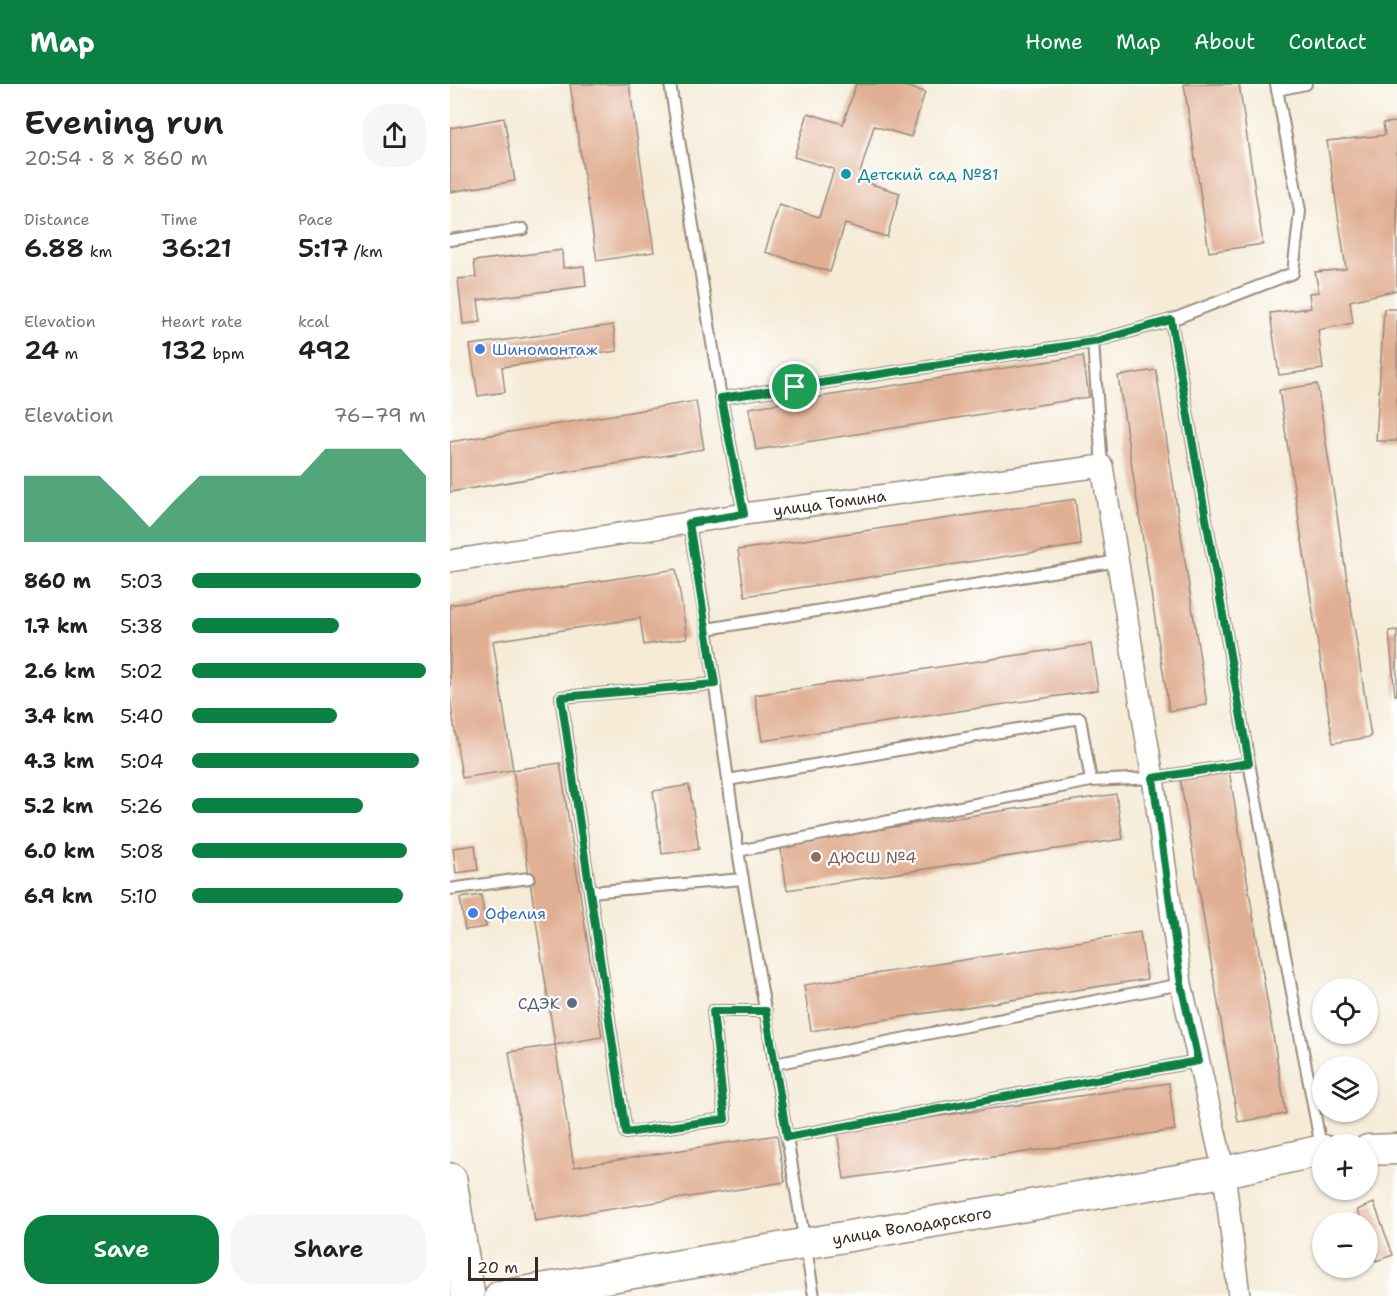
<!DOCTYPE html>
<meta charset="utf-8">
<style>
:root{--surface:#fff;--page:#f6f6f6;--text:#202124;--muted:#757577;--accent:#0b8043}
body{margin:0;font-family:"Shantell Sans",sans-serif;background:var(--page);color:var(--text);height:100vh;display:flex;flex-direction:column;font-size:22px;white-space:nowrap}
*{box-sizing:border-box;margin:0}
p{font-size:20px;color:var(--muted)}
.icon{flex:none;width:33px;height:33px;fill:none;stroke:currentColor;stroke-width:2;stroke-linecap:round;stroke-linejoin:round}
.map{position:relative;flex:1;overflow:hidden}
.side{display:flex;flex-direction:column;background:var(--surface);width:450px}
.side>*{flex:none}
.tools{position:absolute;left:862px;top:894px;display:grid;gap:12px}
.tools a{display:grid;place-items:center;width:66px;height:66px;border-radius:50%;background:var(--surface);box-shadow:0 2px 4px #0004;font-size:30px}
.scale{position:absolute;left:18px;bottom:15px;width:70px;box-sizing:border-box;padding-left:6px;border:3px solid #3b2a1e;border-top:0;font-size:16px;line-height:21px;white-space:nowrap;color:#3b2a1e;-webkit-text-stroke:4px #fff;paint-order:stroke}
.pin{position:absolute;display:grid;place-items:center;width:51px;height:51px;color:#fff;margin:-26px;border:3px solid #fff;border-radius:50%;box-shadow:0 2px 6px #0007}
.round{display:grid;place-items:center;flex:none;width:63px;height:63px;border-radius:24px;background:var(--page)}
.summary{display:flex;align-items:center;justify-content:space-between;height:102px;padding:0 24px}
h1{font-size:33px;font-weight:600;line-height:45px}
.figures{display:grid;grid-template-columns:repeat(3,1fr);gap:9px;height:102px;padding:6px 24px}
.figures div{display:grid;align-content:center}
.figures b{font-size:26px;font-weight:600}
.figures small{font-size:16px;font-weight:400}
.figures p{font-size:16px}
.chart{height:168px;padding:12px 24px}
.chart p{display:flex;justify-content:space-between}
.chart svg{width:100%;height:108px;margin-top:6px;fill:var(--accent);opacity:.7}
.cta{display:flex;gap:12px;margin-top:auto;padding:12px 24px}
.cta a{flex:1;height:69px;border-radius:24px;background:var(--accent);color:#fff;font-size:24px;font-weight:600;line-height:69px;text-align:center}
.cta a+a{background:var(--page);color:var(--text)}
ul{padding:0 24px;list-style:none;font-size:20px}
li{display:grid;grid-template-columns:96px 72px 1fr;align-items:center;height:45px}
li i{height:15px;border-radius:8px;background:var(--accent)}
header{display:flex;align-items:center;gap:36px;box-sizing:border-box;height:84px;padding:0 30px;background:var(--accent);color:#fff}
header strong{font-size:28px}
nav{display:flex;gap:33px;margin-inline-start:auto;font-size:21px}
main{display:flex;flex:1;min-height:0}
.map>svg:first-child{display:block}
.building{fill:#e0ae92}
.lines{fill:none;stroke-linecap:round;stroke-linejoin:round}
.lane-casing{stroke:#988a7a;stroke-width:14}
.street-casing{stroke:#988a7a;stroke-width:24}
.secondary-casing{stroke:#988a7a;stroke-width:33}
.primary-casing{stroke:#988a7a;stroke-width:36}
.lane{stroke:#fff;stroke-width:10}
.street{stroke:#fff;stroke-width:21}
.secondary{stroke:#fff;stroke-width:30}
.primary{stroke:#fff;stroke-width:33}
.route-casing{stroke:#fff;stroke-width:12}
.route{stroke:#0b8043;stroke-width:8}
.culture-dot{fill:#0f9aa8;stroke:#fff;stroke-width:2}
.shop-dot{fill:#3f7fe0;stroke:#fff;stroke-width:2}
.education-dot{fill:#8d6e63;stroke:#fff;stroke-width:2}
.service-dot{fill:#5c6f8a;stroke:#fff;stroke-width:2}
.labels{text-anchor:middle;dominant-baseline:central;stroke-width:4.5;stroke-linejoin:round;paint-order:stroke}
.culture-label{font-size:16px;fill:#0d838f;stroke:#fff;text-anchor:start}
.shop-label{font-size:16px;fill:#366cbe;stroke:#fff;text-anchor:start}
.street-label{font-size:16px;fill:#3b2a1e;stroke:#fff}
.education-label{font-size:16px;fill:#785e54;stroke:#fff;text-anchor:start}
.service-label{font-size:16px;fill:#4e5e75;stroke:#fff;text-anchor:end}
</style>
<header>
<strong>Map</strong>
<nav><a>Home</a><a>Map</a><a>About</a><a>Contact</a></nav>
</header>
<main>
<section class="side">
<div class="summary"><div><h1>Evening run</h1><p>20:54 · 8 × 860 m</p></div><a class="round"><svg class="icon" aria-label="share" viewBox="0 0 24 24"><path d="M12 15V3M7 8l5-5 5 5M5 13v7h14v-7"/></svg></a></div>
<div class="figures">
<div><p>Distance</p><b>6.88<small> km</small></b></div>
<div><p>Time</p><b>36:21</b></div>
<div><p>Pace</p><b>5:17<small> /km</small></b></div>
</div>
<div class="figures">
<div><p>Elevation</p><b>24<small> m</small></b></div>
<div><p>Heart rate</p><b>132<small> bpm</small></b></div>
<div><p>kcal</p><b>492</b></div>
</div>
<div class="chart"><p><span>Elevation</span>76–79 m</p>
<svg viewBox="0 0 160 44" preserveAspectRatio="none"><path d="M0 44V17L10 17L20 17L30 17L40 27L50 38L60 27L70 17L80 17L90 17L100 17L110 17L120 6L130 6L140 6L150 6L160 17V44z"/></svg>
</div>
<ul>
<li><b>860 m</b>5:03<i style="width:98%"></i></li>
<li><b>1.7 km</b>5:38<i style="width:63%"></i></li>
<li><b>2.6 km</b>5:02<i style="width:100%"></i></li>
<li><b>3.4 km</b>5:40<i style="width:62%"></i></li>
<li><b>4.3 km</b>5:04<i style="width:97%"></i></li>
<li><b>5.2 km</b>5:26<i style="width:73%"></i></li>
<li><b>6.0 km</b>5:08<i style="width:92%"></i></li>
<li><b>6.9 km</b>5:10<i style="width:90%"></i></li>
</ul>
<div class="cta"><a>Save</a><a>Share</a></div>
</section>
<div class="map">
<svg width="947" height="1212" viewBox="0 0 947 1212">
<rect width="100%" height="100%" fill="#fff"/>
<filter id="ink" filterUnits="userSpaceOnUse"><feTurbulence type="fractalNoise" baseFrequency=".0167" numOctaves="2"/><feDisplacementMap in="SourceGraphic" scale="12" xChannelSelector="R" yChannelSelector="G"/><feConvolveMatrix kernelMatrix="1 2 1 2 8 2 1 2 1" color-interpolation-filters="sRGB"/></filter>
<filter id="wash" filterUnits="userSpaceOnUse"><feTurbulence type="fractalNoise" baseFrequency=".008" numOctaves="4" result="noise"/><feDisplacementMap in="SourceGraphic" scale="24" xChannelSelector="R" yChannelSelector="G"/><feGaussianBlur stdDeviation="1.35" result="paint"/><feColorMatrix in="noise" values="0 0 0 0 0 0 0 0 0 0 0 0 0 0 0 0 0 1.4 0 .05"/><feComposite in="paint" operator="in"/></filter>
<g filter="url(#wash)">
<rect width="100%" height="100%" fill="#f5ebd7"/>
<g id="blocks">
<g class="building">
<polygon points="120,0 179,0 204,168 147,177"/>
<polygon points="406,0 448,0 475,8 461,53 424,42 408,96 450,109 437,153 395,140 380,188 315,168 329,121 369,133 384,85 344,73 358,29 393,40"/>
<polygon points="734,0 789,0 813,160 759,168"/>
<polygon points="54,34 65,97 0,108 0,44"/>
<polygon points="947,38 947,206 900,217 903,239 868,246 873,285 829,291 820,229 861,224 859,209 869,208 865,188 896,185 877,57 935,51 933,39"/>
<polygon points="112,166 113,184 134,182 136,202 28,216 31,238 13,240 8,195 26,193 24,177"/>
<polygon points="934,225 947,225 947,357 926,357"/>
<polygon points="163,241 167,267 52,283 55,308 28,312 20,261"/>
<polygon points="633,272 639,313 306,366 299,324"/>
<polygon points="706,286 757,621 719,627 668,292"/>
<polygon points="867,300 921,653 883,659 829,306"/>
<polygon points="246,317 254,365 0,408 0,358"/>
<polygon points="625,415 631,461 295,512 288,466"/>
<polygon points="226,485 237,554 194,561 190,534 43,557 63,686 12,694 0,614 0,521"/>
<polygon points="947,546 947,611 945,611 939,547"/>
<polygon points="641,560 648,606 312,657 305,611"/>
<polygon points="110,679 152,953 105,961 63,686"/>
<polygon points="779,686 836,1030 788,1038 730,694"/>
<polygon points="239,701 249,765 212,770 203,707"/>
<polygon points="666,710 673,755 337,806 330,760"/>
<polygon points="25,761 28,786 6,789 3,764"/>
<polygon points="31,811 36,843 15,846 10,814"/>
<polygon points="690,848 697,895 361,947 354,901"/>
<polygon points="105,961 124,1083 327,1051 335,1098 85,1137 59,968"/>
<polygon points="719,999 725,1046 394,1095 387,1047"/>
<polygon points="924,1119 943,1171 926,1177 918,1155 918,1138 912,1138 907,1126"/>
</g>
</g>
</g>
<g filter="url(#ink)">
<use href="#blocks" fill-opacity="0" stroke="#988a7a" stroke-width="1.5"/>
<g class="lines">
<defs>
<g id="lane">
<polyline points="220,0 271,314"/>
<polyline points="827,6 856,0"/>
<polyline points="0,156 73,145"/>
<polyline points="721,236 799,679 871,1063"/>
<polyline points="652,382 643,258 721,236 843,189 850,127 826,0"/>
<polyline points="294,430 271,314 643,258"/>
<polyline points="239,439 257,545 288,767 364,1212"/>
<polyline points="257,545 668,477"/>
<polyline points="265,600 111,613 176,1049 275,1035 263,927 316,927"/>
<polyline points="278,696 630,634 641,697"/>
<polyline points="288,767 641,697 703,694 799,679"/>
<polyline points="0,805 79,794"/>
<polyline points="140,808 293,795"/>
<polyline points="324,980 731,900"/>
<polyline points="337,1053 748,977"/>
</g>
<g id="street">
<path id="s1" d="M0,477L294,430L652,382L703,694L731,900L774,1088L789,1212"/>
</g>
<g id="secondary">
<polyline points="918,1066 947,1065"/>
<path id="s2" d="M50,1212L774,1088L873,1066"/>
</g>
<polyline id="primary" points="0,1096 18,1212"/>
</defs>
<use href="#lane" class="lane-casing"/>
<use href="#street" class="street-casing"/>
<use href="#secondary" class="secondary-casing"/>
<use href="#primary" class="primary-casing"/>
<use href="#lane" class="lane"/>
<use href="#street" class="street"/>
<use href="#secondary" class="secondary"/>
<use href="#primary" class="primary"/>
</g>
</g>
<g class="lines" filter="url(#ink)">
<defs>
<polygon id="route" points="721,236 799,679 703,694 731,900 748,977 337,1053 316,927 263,927 275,1035 176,1049 111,613 265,600 239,439 294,430 271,314 643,258"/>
</defs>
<use href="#route" class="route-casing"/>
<use href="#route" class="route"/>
</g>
<circle class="culture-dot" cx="396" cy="90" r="6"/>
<g class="shop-dot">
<circle cx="30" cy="265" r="6"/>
<circle cx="23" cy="829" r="6"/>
</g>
<circle class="education-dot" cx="366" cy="773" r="6"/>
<circle class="service-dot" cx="122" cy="919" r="6"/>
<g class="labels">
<g class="culture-label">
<text x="408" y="90">Детский сад №81</text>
</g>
<g class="shop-label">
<text x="42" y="265">Шиномонтаж</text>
<text x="35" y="829">Офелия</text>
</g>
<g class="street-label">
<text stroke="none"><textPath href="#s1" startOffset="384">улица Томина</textPath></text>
<text stroke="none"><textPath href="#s2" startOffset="418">улица Володарского</textPath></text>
</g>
<g class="education-label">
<text x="378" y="773">ДЮСШ №4</text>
</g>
<g class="service-label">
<text x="110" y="919">СДЭК</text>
</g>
</g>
</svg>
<div class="tools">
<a><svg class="icon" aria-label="locate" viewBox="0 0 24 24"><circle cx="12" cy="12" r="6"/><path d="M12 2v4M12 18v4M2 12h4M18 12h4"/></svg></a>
<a><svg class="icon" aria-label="layers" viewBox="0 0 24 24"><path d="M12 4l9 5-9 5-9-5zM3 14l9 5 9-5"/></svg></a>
<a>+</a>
<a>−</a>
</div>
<div class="scale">20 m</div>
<div class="pin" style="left:345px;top:303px;background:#1e9e55"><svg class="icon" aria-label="arrive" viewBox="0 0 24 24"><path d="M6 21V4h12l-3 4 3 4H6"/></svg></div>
</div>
</main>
